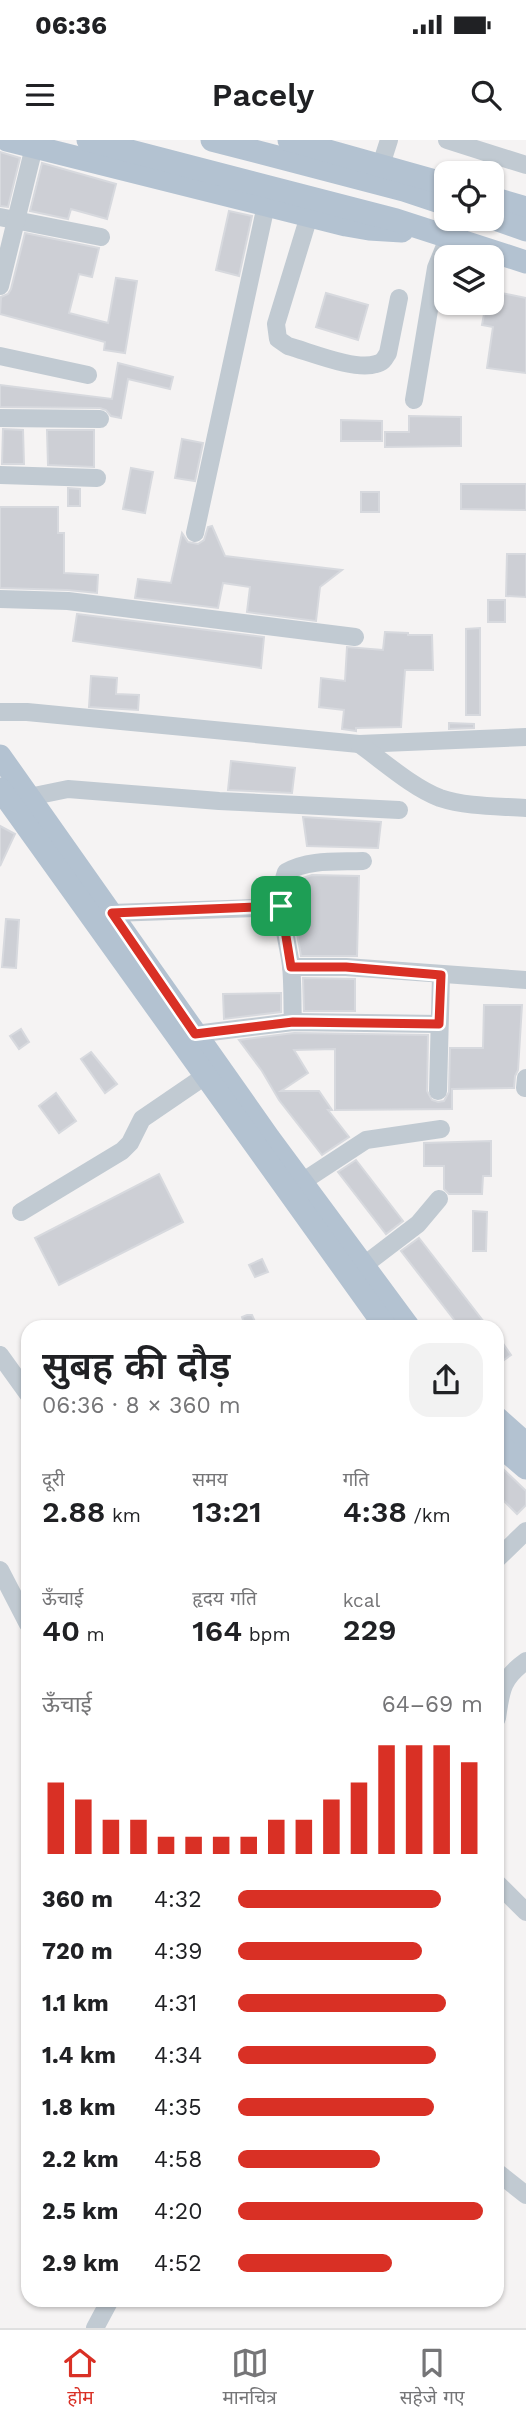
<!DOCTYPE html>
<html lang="hi">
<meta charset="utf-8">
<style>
:root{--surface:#fff;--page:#f2f2f2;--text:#202124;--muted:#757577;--line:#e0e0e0;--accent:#d93025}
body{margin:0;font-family:"Work Sans","Noto Sans Devanagari",sans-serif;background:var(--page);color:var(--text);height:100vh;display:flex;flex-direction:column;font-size:26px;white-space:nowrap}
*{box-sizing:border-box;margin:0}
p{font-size:23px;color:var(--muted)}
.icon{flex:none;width:38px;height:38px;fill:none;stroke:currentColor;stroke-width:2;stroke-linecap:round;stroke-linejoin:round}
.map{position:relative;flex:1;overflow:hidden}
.drawer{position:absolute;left:21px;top:1180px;width:483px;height:987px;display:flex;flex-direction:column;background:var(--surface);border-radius:21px;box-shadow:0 2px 5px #0004}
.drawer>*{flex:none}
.controls{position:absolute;left:434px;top:21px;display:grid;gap:14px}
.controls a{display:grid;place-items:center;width:70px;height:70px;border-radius:14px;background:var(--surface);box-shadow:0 2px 5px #0004;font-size:35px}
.pin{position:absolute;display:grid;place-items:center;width:60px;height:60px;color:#fff;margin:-30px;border-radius:14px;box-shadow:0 4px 10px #0006}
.round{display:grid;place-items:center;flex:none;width:74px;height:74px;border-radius:21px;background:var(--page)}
.overview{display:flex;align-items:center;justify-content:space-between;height:119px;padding:0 21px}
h1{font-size:38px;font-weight:600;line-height:52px}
.metrics{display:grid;grid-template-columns:repeat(3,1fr);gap:10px;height:119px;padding:7px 21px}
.metrics div{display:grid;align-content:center}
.metrics b{font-size:30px;font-weight:600}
.metrics small{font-size:19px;font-weight:400}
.metrics p{font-size:19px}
.chart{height:196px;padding:14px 21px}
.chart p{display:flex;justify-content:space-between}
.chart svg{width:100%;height:126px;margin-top:7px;stroke:var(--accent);stroke-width:6}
ul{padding:0 21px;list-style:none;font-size:23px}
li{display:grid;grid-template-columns:112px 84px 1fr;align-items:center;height:52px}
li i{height:18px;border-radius:9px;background:var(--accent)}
.status{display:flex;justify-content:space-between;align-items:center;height:49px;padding:0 35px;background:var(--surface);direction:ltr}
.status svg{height:19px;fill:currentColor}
header{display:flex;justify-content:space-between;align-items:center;height:91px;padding:0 21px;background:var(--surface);font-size:32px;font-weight:600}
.tab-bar{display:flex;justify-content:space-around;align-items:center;height:98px;border-top:2px solid var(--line);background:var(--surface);font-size:19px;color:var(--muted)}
.tab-bar a{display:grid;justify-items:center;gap:4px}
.tab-bar .selected{color:var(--accent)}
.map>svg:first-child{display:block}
.building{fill:#cdcfd5;stroke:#d7d9de;stroke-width:2}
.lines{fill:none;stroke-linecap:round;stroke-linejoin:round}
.minor{stroke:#c1cad2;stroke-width:18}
.major{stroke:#b3c2d1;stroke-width:23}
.route-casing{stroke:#fff;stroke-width:14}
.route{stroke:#d93025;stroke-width:9}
</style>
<div class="status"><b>06:36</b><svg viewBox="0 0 49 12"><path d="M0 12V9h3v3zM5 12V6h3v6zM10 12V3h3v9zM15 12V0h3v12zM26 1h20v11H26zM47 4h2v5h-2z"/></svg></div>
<header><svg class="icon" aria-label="menu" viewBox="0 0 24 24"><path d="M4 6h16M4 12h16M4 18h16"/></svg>Pacely<svg class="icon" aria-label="search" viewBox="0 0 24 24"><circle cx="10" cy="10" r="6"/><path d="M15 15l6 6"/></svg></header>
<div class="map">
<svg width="526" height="2188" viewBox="0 0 526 2188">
<rect width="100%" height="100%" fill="#f5f3f3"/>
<g class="building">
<polygon points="0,12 20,18 8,67 0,66"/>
<polygon points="42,23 116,44 107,79 71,69 68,79 30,71"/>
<polygon points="229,71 252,76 239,136 216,130"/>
<polygon points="25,93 99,108 92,137 79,134 69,173 108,183 116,138 137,141 125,213 104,210 105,202 0,174 1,157 8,154 11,149"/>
<polygon points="492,151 526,158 526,233 487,228 493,187 482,185 486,163 492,163"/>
<polygon points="326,153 368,165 358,200 316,187"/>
<polygon points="118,223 173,237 170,249 128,239 121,278 111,276 106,270 100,268 0,267 0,245 112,259"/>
<polygon points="409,276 461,277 461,306 385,307 385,292 409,292"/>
<polygon points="341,280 382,281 382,301 341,301"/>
<polygon points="3,289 23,290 24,324 2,324"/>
<polygon points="47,290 94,290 94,327 48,325"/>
<polygon points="182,299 203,303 195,341 175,338"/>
<polygon points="131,328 153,332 145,373 123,369"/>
<polygon points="461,344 526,344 526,370 461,369"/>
<polygon points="68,348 80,349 80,366 68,366"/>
<rect x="361" y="352" width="18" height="20"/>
<polygon points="0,367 58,367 58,393 64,393 64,433 98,435 97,453 68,450 0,448"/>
<polygon points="212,386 225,416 342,430 320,447 316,481 247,472 250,447 223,443 218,468 135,458 138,439 171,443 182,393 188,402 198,404 204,400 208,387"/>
<polygon points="507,414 526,414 526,457 506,456"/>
<rect x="488" y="460" width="17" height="22"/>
<polygon points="77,474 264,497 261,528 73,501"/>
<polygon points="480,488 480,575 466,575 466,489"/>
<polygon points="385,492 408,493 408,495 432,495 433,530 405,530 401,587 356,588 356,591 342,589 344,570 319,567 321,538 345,541 347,507 383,510"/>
<polygon points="91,536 117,538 116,554 139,555 138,570 89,567"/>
<polygon points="449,583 474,584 474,588 449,589"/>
<polygon points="231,621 295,628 292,653 228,650"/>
<polygon points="303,677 381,682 378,708 307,706"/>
<polygon points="0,686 15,694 0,726"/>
<polygon points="312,735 359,736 357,816 301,816 295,782 296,740"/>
<polygon points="6,779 19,780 16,828 2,827"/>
<polygon points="303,838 355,839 355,871 304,871"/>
<polygon points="281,853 281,872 224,879 223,854"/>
<polygon points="484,865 522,865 518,930 515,936 514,948 452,949 452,969 335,970 335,909 294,910 308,933 281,951 319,951 332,970 328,970 349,997 322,1015 279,960 262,931 239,900 294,893 428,895 427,951 432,960 438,962 444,961 449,952 450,908 483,908"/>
<polygon points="21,889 29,902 19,909 10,896"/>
<polygon points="91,912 117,944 105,953 81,919"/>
<polygon points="56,953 76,981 59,993 39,966"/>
<polygon points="491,1001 491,1036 483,1036 482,1054 449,1054 444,1049 444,1026 424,1026 424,1003"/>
<polygon points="356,1020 403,1081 386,1094 338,1032"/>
<polygon points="159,1034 183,1082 59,1145 35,1098"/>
<polygon points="473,1071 487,1072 486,1111 473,1111"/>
<polygon points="419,1098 487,1186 459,1186 401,1111"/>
<polygon points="262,1119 268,1132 255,1137 249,1125"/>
<polygon points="247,1175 252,1175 257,1186 245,1186 242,1177"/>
<polygon points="497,1195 511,1215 497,1225"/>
<polygon points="497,1323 526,1351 526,1365 517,1374 497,1354"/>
</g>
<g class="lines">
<g class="minor">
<polyline points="447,0 526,25"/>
<polyline points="381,25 389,0"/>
<path d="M309,76L276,184L278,199L288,206C310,212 355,231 376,224C383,223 385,218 388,213L399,158"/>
<polyline points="0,77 101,97"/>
<polyline points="0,146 34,7"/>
<polyline points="0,216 88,235"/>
<polyline points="414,260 436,128 449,96"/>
<polyline points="0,278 100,279"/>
<polyline points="0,335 97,338"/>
<polyline points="195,393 266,65"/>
<polyline points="0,459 68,461 355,497"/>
<polyline points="0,572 27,572 359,604 526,597"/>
<path d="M359,604C383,621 413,648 440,658C467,667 498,666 526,668"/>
<polyline points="29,657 68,649 219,661 399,670"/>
<polyline points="112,773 281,767"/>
<polyline points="291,827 346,827 526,840"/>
<path d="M293,882C292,864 293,844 291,826C287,795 275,763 286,732C309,719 337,722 363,721"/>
<polyline points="186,898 195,894 293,882 439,884"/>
<polyline points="525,948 526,938"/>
<polyline points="438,951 441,835"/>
<polyline points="302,1042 366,1000 441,989"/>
<polyline points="21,1072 122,1011 130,1003 142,979 205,936"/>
<polyline points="363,1126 418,1084 439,1059"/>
<polyline points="0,1215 28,1254"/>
<polyline points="497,1419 526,1391"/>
<polyline points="0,1430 28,1484"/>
<path d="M497,1578C501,1550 502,1538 526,1521"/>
<polyline points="497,1743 526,1772"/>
<polyline points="497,2032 526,2055"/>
<polyline points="95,2188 110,2160"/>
</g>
<g class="major">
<polyline points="7,0 346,85 369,89 402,91"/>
<polyline points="88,0 396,80 526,122"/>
<polyline points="212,0 404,50 446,64"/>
<polyline points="289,0 446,44"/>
<polyline points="492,58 526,68"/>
<polyline points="492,78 526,90"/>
<polyline points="0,616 269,998 408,1186"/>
<polyline points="0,649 385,1186"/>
<polyline points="497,1278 526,1304"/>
<polyline points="497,1303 526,1328"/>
</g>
</g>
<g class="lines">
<defs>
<polygon id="route" points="281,766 291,827 346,827 441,835 439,884 293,882 195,894 112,773"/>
</defs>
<use href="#route" class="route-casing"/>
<use href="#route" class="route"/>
</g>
</svg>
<div class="controls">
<a><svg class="icon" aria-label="locate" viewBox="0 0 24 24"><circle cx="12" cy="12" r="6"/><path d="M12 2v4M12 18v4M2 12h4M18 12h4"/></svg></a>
<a><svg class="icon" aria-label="layers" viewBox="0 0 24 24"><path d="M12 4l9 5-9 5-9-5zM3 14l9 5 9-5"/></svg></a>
</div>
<div class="pin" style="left:281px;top:766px;background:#1e9e55"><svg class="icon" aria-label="arrive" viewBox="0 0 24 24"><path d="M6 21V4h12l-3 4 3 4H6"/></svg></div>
<section class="drawer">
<div class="overview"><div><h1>सुबह की दौड़</h1><p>06:36 · 8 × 360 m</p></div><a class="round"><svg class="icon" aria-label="share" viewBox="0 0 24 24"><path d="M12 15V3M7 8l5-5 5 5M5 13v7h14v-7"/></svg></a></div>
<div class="metrics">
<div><p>दूरी</p><b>2.88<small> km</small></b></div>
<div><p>समय</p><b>13:21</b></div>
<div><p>गति</p><b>4:38<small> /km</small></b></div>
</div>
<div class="metrics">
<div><p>ऊँचाई</p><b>40<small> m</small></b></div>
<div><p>हृदय गति</p><b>164<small> bpm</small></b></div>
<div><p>kcal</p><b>229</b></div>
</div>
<div class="chart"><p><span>ऊँचाई</span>64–69 m</p>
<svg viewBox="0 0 160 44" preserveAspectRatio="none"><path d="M5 44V19M15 44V25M25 44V32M35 44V32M45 44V38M55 44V38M65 44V38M75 44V38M85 44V32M95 44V32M105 44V25M115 44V19M125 44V6M135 44V6M145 44V6M155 44V12"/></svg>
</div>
<ul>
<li><b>360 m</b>4:32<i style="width:83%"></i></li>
<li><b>720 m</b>4:39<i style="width:75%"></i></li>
<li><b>1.1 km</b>4:31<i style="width:85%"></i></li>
<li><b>1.4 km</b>4:34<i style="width:81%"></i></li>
<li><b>1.8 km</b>4:35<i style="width:80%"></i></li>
<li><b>2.2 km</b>4:58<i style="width:58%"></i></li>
<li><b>2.5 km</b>4:20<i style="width:100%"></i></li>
<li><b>2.9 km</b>4:52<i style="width:63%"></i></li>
</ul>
</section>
</div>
<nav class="tab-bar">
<a class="selected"><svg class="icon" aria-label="home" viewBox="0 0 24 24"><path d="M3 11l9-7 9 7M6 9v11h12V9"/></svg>होम</a>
<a><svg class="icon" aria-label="map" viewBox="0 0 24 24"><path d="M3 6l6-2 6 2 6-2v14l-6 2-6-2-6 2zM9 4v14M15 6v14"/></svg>मानचित्र</a>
<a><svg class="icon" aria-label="saved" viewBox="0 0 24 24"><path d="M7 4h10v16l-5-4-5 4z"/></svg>सहेजे गए</a>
</nav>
